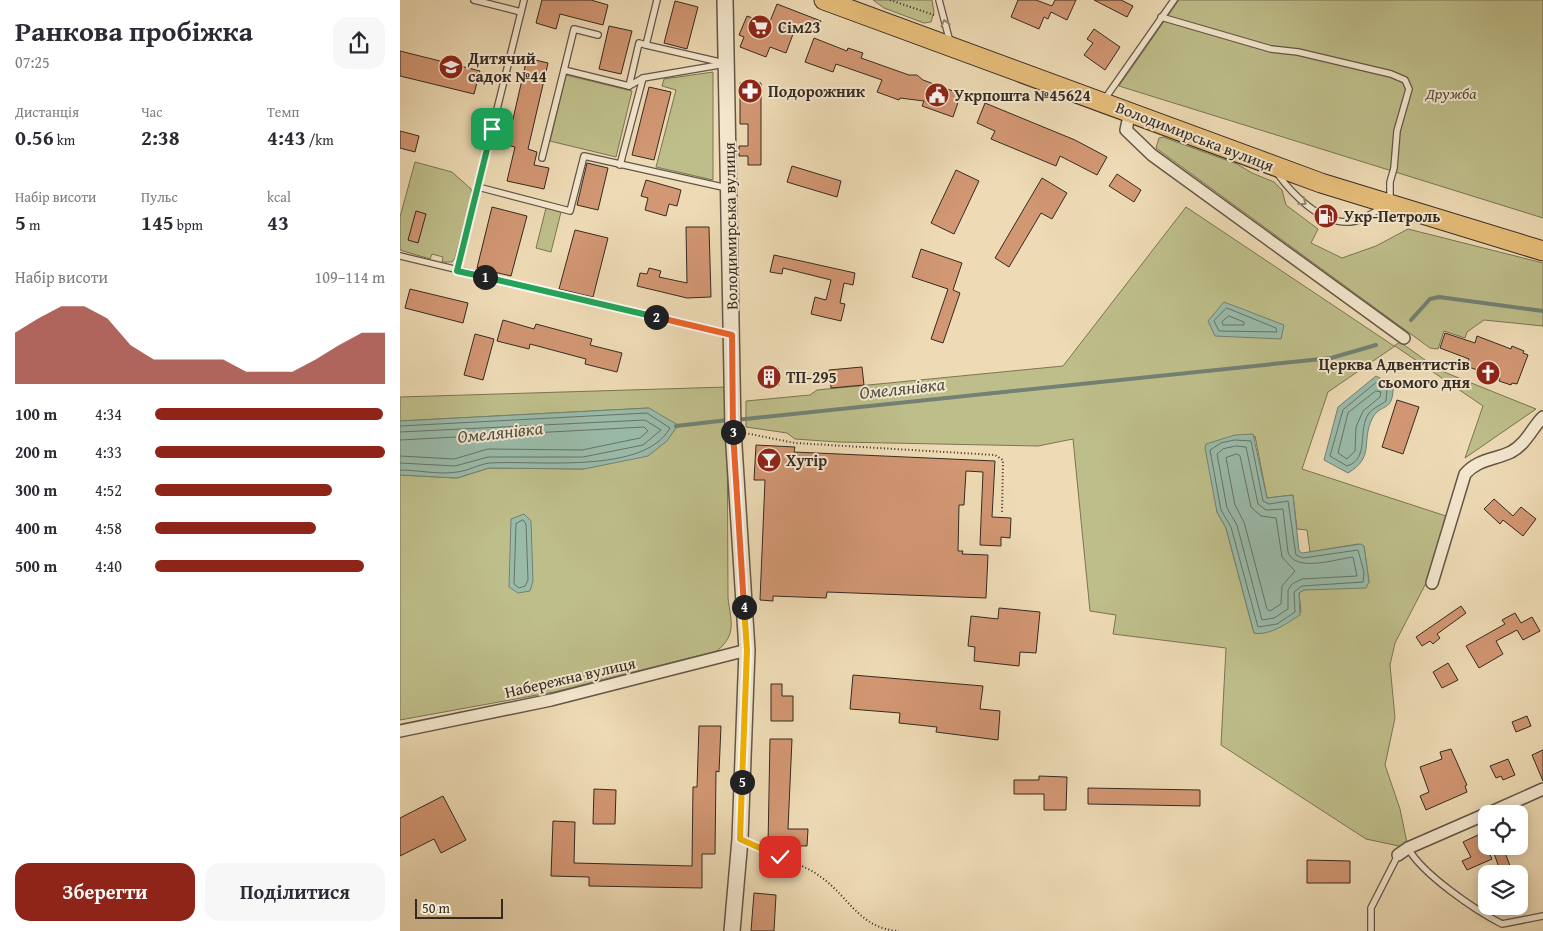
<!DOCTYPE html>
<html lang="uk">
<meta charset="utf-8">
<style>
:root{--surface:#fff;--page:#f7f7f7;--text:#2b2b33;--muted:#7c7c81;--accent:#8f2418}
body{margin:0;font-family:"Gentium Book Plus",serif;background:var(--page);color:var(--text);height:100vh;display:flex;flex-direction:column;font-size:19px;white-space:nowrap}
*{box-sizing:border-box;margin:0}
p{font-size:16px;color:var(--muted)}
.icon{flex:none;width:28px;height:28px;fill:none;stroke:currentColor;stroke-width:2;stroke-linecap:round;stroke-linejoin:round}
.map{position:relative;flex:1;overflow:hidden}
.drawer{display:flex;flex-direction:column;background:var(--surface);width:400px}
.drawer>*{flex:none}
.fabs{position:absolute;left:1078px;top:805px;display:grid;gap:10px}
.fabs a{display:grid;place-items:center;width:50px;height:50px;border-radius:10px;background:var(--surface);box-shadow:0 2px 12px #0003;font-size:25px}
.scale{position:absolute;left:15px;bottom:12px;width:88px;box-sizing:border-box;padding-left:5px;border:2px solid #352a22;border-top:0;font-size:14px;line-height:18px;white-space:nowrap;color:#352a22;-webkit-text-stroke:4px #f4e8cf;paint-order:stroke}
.pin{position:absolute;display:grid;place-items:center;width:42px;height:42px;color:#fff;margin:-21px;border-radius:10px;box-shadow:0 2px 8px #0006}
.km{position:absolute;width:25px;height:25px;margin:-12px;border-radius:50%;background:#222;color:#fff;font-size:14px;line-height:25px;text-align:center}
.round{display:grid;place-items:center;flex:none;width:52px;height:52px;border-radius:15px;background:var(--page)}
.summary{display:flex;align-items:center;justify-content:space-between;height:85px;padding:0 15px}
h1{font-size:28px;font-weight:600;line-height:38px}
.figures{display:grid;grid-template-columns:repeat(3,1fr);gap:8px;height:85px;padding:5px 15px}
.figures div{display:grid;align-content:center}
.figures b{font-size:21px;font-weight:600}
.figures small{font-size:14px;font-weight:400}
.figures p{font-size:14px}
.chart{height:140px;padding:10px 15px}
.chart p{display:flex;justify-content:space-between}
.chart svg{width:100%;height:90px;margin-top:5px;fill:var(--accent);opacity:.7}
.button{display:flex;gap:10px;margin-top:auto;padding:10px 15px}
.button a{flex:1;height:58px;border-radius:15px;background:var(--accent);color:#fff;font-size:20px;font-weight:600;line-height:58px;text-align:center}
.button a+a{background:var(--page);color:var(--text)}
ul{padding:0 15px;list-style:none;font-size:16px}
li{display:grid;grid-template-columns:80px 60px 1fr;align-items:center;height:38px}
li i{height:12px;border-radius:6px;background:var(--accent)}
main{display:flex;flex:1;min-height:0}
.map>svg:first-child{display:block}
.green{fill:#bebe8a;stroke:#7a7456;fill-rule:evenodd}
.water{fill:#9abbaa;stroke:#728174}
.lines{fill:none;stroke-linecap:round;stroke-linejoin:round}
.shore{stroke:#687266;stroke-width:1}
.stream{stroke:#728174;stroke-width:4}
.building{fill:#d29773;stroke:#352a22}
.service-casing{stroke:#635647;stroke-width:8}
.minor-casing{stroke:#635647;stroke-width:14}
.tertiary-casing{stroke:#635647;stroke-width:18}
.primary-casing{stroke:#352a22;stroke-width:21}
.path{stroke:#352a22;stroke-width:2;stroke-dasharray:1 2.5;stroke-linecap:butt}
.service{stroke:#f4e8cf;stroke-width:5.5}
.minor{stroke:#f4e8cf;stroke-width:11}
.tertiary{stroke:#f4e8cf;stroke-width:15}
.primary{stroke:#e7be7a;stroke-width:19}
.oneway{stroke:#948978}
.split-1-casing{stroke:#fff;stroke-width:10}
.split-2-casing{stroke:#fff;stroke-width:10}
.split-3-casing{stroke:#fff;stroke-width:10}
.split-4-casing{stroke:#fff;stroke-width:10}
.split-5-casing{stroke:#fff;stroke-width:10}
.split-6-casing{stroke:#fff;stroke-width:10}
.split-1{stroke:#22a559;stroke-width:6}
.split-2{stroke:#22a559;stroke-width:6}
.split-3{stroke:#f0652b;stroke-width:6}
.split-4{stroke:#f0652b;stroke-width:6}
.split-5{stroke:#f5b400;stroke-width:6}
.split-6{stroke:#f5b400;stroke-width:6}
.labels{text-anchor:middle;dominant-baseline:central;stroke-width:4;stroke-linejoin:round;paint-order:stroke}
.poi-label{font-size:16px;font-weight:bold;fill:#352a22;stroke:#f4e8cf;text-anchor:start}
.park-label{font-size:16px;font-style:italic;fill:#574f3c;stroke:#f4e8cf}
.street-label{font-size:16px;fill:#352a22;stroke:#f4e8cf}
.water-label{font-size:18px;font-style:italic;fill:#4e4e44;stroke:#f4e8cf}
</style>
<main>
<section class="drawer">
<div class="summary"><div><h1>Ранкова пробіжка</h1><p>07:25</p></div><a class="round"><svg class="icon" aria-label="share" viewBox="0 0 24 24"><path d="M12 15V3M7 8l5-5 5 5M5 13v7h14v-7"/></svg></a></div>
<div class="figures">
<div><p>Дистанція</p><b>0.56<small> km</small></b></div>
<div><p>Час</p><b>2:38</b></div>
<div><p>Темп</p><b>4:43<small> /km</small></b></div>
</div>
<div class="figures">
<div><p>Набір висоти</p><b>5<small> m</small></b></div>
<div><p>Пульс</p><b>145<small> bpm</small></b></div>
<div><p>kcal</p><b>43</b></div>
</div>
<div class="chart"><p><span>Набір висоти</span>109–114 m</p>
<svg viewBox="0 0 160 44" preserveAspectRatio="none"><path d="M0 44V19L10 12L20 6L30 6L40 12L50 25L60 32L70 32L80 32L90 32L100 38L110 38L120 38L130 32L140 25L150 19L160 19V44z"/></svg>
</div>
<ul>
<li><b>100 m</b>4:34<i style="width:99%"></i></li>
<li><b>200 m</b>4:33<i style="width:100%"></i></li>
<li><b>300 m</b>4:52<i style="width:77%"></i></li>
<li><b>400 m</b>4:58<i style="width:70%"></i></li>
<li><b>500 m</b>4:40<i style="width:91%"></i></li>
</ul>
<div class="button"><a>Зберегти</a><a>Поділитися</a></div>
</section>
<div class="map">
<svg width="1143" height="931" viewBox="0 0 1143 931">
<rect width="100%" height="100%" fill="#eedbb5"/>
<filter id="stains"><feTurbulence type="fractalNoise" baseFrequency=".004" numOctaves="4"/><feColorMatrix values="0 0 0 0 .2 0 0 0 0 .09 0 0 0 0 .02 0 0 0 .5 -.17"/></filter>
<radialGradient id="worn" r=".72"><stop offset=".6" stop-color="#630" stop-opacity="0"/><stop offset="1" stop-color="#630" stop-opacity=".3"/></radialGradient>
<g class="green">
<polygon points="473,0 532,0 534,12 531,22 524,23 484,8"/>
<polygon points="779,0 1143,0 1143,218 719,86"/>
<polygon points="313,72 313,180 256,167 276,90 262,86 264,79"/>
<polygon points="166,75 232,91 216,157 150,141"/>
<polygon points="763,137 837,164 852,173 874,182 882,190 886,205 918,229 911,243 942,258 976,246 1008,229 1143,263 1143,326 1084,320 1067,332 1065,338 1044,331 1038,349 1030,348 756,148 759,138"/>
<polygon points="15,162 52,172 71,189 72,196 55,258 52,262 42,262 43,257 32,254 30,259 0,250 0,217"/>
<path d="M786,207L994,346L1000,342L1039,370L1136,409L1065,458L1083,406L995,346L928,392L902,469L1049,517L1026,583L995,643L990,665L995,718L985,765L1000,809L1008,848L966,839L821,745L826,648L713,634L716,615L690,611L673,439L638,446L438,442L395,439L387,433L346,427V401L410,395L417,390L663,366ZM855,436L867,498L893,495L897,529L907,530L910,552L958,544L964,546L969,582L904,590L899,593L901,612C889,619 868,636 854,633L826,528L817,512L815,497Z"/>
<polygon points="146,208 161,212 151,252 136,248"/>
<path d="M327,387L328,598C331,622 337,634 317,651L154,692L0,720V475L57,478L89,468L184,469L249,408L0,421V397Z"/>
</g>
<g class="water">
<polygon points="824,302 884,325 881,339 815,336 808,321"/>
<path d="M976,376L993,385C994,414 980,402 972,419C961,442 975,457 948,473L924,460L938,407Z"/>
<polygon points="249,408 278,425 267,441 248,456 184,469 89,468 57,478 0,475 0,421"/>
<path d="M853,434L867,498L893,495L899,551L902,553L961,544L964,546L969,582L966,588L904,590L899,593L900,615C887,623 870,636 854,633L826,528L817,512L805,448L806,444L835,435Z"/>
<polygon points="124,514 131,521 133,581 130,591 118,593 109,587 111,519"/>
</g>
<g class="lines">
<g class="shore">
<polygon points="827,308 876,328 877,332 819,331 814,321"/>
<polygon points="829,316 844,322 844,325 823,325 822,322"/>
<path d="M976,383L987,389L986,401C981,405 973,408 969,413C957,430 970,459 947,466L930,456L943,410Z"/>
<polygon points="976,391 981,392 980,397 963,411 956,427 955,451 947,459 938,453 948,413"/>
<path d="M0,426L247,413L270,428C244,475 136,460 90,463C79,464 68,471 57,472C39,475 18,470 0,470"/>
<polyline points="0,432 245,420 261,430 243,445 183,457 88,457 55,466 0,463"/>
<polyline points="0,440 244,427 248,431 240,438 182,450 88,449 54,459 0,456"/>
<polygon points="835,440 851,441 863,501 869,504 888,501 896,555 903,558 958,550 964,572 963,582 902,586 894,592 895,612 877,624 858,627 831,527 821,510 810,450 821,443"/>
<path d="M836,446L846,447L858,504L866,510L883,509L888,552C895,573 936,559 953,557L957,576L902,579L892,584L888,590V609L874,618L862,620L837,525L827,508L817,454L823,449Z"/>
<polygon points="837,454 840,456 851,507 861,516 876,518 882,557 895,571 882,586 881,604 870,611 867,609 844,522 835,505 826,458"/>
<polygon points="123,520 126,524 128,580 125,586 119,588 114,584 116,524"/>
</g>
<g class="stream">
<polyline points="1011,320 1030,299 1039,297 1143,311"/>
<polyline points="335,420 931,358 976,345"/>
<polyline points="276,426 328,420"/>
</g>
</g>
<g class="building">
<polygon points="142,0 191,0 208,5 203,25 160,14 156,29 136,23"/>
<polygon points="618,0 636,0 652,6 655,0 676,0 667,20 651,12 648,19 644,17 639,29 611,17"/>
<polygon points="694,0 721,0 733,6 727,17"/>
<polygon points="275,1 298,7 287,49 264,43"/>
<polygon points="377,4 421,21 416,33 396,26 386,53 370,47 366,57 340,47 344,37 339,35 347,16 369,24"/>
<polygon points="209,26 232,31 221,74 199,69"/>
<polygon points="694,29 720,47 705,70 684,55 693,43 687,39"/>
<polygon points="414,38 447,51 448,48 463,53 461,58 509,75 517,75 523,80 561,94 553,117 522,106 524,101 500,98 499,100 477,92 482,80 436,64 433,72 405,62"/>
<polygon points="0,51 80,71 74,94 0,76"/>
<polygon points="127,58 148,63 128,149 137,152 134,165 149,168 144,189 107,181 115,147 107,145"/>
<polygon points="340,83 361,83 361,165 348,165 348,156 339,156 339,146 348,146 348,124 340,124"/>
<polygon points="249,87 271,92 254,160 232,155"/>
<polygon points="585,103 675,140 707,157 697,175 660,156 656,166 591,139 595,131 577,123"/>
<polygon points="0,131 19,136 15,152 0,148"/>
<polygon points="187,163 208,168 198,210 177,205"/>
<polygon points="392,166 441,181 437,197 387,182"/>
<polygon points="556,170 579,181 554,234 531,223"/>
<polygon points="717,174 741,190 734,202 709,186"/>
<polygon points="642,178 667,193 652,219 641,213 609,267 595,258"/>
<polygon points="246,180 281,190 277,206 269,204 266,216 245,210 248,198 241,196"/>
<polygon points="92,207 127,216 111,276 77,268"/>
<polygon points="16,211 26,214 18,243 8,240"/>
<polygon points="286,227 309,227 311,297 287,298 237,286 240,273 247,274 249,268 261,271 259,277 287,283"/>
<polygon points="175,230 208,238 193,297 159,289"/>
<polygon points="521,249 562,263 553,290 560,293 543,343 531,339 548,289 512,277"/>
<polygon points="374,255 455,273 453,285 444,283 440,303 445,304 441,321 411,314 415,297 426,300 431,280 383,268 382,274 370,272"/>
<polygon points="10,289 68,303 63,323 5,308"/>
<polygon points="103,320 134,329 136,324 192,339 190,345 222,353 217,372 185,364 186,359 130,344 129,349 97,341"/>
<polygon points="1045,333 1075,343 1077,336 1111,349 1112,346 1124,351 1123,353 1128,355 1117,384 1112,383 1111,385 1099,381 1100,378 1066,366 1069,359 1040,348"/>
<polygon points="75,334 94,339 83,380 64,375"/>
<polygon points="462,367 464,385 431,388 429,370"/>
<polygon points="378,368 379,385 361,386 360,369"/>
<polygon points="997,400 1019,407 1003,454 982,447"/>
<polygon points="356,445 395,447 394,452 595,461 592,517 611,518 610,538 601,537 601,546 580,545 583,472 566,471 564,505 559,505 558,551 563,551 562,554 588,555 586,598 427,592 426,598 373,596 373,601 360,600 365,480 354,480"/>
<polygon points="1094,499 1113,516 1121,507 1136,519 1123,536 1103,520 1100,524 1084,509"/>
<polygon points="1061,606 1066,613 1037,634 1040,638 1033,644 1030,641 1022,646 1016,637"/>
<polygon points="599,608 640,612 636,653 620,652 619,666 574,661 575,647 568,646 571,616 598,619"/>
<polygon points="1115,613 1121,623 1132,617 1140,631 1123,640 1117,630 1096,641 1103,654 1079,668 1066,646 1105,624 1102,620"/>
<polygon points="1048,663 1058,680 1042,688 1033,672"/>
<polygon points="453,675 583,686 580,709 600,711 598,740 536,732 537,727 499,723 500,713 450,709"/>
<polygon points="371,684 382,684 382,696 393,696 393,721 371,721"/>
<polygon points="1127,716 1131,726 1116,732 1112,722"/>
<polygon points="299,726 321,726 319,772 316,771 315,854 302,854 302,888 189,886 189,877 151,876 153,821 175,822 174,863 292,866 293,787 297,787"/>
<polygon points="370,739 392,739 388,829 408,829 407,846 368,845"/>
<polygon points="1051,749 1067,785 1065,786 1067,792 1026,810 1020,796 1029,792 1020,767 1042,759 1040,752"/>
<polygon points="1143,750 1143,781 1132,755"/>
<polygon points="1108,759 1115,775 1103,780 1101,776 1096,778 1090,766"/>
<polygon points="639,776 667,777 666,810 644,810 644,794 614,794 614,780 639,780"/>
<polygon points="688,788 800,790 800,806 688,804"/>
<polygon points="194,789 216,790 215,824 193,824"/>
<polygon points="43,796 66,840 41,853 34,839 0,856 0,818"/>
<polygon points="1080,834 1092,859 1067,870 1062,861 1071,857 1063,842"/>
<polygon points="1103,847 1110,866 1100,870 1093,851"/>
<polygon points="907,860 950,861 950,883 907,883"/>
<polygon points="354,893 376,895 374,931 351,931"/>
</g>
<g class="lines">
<defs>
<g id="service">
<polyline points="74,0 121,12"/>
<polyline points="257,0 246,45 324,63"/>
<polyline points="539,0 550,42"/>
<polyline points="761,17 871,49 898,52 991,74 1005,80 1009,89 997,131 994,168 990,182 990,201"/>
<polyline points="198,35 174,29 164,70 229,86 243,78 325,64"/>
<polyline points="229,86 239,43 246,45"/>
<polyline points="704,100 774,0"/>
<polyline points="142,158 164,70"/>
<polyline points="220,165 243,78"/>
<path d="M877,173C892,194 920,223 948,222C960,222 974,212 984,207"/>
<polyline points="78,187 170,211 184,156 327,188"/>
<polyline points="0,256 331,335"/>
<polyline points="57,271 124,0"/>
<path d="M1008,848C1022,874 1075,910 1102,924L1143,916"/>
<polyline points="971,931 971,908 998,855"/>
</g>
<g id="minor">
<polyline points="730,112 726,130 752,155 1004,338"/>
<path d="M1032,583L1065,474C1078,459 1094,460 1111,452C1126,444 1132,428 1143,417"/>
<polyline points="0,731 151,700 347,650"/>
<polyline points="1087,814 1143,789"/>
<polyline points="998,855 1008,848 1086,814"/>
</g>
<polyline id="tertiary" points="325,0 333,430 347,650 340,839 332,931"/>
<polyline id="primary" points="424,0 921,183 1143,251"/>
</defs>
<use href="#service" class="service-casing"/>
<use href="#minor" class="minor-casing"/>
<use href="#tertiary" class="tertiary-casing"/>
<use href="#primary" class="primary-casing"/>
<g class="path">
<polyline points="490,0 534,15"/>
<polyline points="345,433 395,443 595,455 603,460 602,513"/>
<path d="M354,845C373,854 405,865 421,877C449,897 460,929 499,931"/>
</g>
<use href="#service" class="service"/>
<use href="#minor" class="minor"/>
<use href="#tertiary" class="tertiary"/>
<use href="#primary" class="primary"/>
</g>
<defs><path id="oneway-chevron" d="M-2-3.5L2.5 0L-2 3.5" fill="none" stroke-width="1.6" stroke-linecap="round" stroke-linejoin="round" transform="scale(1.25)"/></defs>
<g class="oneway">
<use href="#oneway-chevron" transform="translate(545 23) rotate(-104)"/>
<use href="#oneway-chevron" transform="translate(903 202) rotate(37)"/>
</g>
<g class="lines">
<defs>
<polyline id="split-1" points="85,277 57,271 92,129"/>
<polyline id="split-2" points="85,277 256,317"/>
<polyline id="split-3" points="256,317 332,335 333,432"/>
<polyline id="split-4" points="333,432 344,607"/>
<polyline id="split-5" points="342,782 347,650 344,607"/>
<polyline id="split-6" points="342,782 340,839 380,857"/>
</defs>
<use href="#split-1" class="split-1-casing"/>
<use href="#split-2" class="split-2-casing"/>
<use href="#split-3" class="split-3-casing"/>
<use href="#split-4" class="split-4-casing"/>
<use href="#split-5" class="split-5-casing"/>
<use href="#split-6" class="split-6-casing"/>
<use href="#split-1" class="split-1"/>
<use href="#split-2" class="split-2"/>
<use href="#split-3" class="split-3"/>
<use href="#split-4" class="split-4"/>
<use href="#split-5" class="split-5"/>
<use href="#split-6" class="split-6"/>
</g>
<defs>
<symbol id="supermarket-disc" viewBox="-11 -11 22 22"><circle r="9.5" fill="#8f2418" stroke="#f4e8cf"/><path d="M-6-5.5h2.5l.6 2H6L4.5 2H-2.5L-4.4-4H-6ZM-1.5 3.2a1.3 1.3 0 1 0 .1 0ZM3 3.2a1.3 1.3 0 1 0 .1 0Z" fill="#fff"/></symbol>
<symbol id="school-disc" viewBox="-11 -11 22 22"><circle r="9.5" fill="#8f2418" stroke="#f4e8cf"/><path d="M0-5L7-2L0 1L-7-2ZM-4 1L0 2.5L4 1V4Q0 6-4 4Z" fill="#fff"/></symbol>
<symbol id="pharmacy-disc" viewBox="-11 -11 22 22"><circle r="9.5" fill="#8f2418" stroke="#f4e8cf"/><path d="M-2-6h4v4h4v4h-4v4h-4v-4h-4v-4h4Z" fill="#fff"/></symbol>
<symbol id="civic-disc" viewBox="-11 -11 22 22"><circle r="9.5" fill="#8f2418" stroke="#f4e8cf"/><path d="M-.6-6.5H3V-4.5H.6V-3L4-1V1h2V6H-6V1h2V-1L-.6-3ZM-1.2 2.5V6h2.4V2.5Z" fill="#fff"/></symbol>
<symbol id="fuel-disc" viewBox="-11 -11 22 22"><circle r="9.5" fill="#8f2418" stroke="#f4e8cf"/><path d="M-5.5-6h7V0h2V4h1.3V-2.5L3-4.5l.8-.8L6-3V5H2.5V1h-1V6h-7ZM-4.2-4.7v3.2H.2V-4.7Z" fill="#fff"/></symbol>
<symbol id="church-disc" viewBox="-11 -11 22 22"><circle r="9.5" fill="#8f2418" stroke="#f4e8cf"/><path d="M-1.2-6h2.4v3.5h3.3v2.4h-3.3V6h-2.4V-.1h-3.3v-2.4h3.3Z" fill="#fff"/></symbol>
<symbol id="building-disc" viewBox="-11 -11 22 22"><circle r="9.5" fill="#8f2418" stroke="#f4e8cf"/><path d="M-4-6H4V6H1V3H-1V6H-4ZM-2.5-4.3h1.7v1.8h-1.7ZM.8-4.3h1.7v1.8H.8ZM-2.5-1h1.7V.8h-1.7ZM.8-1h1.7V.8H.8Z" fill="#fff"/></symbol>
<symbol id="bar-disc" viewBox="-11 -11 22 22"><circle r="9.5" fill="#8f2418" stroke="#f4e8cf"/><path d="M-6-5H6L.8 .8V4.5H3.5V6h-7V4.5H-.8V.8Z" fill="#fff"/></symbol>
</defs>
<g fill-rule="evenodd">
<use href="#supermarket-disc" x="346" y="13" width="28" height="28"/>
<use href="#school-disc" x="37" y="53" width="28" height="28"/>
<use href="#pharmacy-disc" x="336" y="77" width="28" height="28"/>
<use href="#civic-disc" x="523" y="81" width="28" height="28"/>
<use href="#fuel-disc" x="912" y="202" width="28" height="28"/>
<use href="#church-disc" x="1074" y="359" width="28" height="28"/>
<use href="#building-disc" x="355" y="363" width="28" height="28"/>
<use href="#bar-disc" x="355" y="446" width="28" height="28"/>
</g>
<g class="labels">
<g class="poi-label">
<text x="378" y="27">Сім23</text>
<text x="68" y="58">Дитячий<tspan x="68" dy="18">садок №44</tspan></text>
<text x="368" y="91">Подорожник</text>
<text x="554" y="95">Укрпошта №45624</text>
<text x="944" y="216">Укр-Петроль</text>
<text x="1070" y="364" text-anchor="end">Церква Адвентистів<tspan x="1070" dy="18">сьомого дня</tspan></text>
<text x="386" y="377">ТП-295</text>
<text x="386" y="460">Хутір</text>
</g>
<g class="park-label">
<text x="1051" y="93">Дружба</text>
</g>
<g class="street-label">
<text transform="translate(795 136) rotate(21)">Володимирська вулиця</text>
<text transform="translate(330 226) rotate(-91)">Володимирська вулиця</text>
<text transform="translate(170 677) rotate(-13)">Набережна вулиця</text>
</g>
<g class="water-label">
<text transform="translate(502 388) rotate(-6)">Омелянівка</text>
<text transform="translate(100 432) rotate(-6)">Омелянівка</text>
</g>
</g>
<rect width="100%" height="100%" filter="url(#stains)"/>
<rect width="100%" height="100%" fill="url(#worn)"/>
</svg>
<div class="fabs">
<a><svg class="icon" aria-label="locate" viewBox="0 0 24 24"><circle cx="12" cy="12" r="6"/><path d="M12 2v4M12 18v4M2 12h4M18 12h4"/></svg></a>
<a><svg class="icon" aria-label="layers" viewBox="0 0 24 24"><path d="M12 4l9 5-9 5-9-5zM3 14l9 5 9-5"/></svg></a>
</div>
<div class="scale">50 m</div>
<div class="pin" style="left:92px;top:129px;background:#1e9e55"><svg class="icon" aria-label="arrive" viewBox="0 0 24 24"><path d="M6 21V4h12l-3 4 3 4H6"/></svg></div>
<div class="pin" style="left:380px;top:857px;background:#d93025"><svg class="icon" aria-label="check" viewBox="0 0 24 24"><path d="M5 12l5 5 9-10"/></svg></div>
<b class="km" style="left:85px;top:277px">1</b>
<b class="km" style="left:256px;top:317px">2</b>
<b class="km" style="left:333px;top:432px">3</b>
<b class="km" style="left:344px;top:607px">4</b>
<b class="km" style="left:342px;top:782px">5</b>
</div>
</main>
